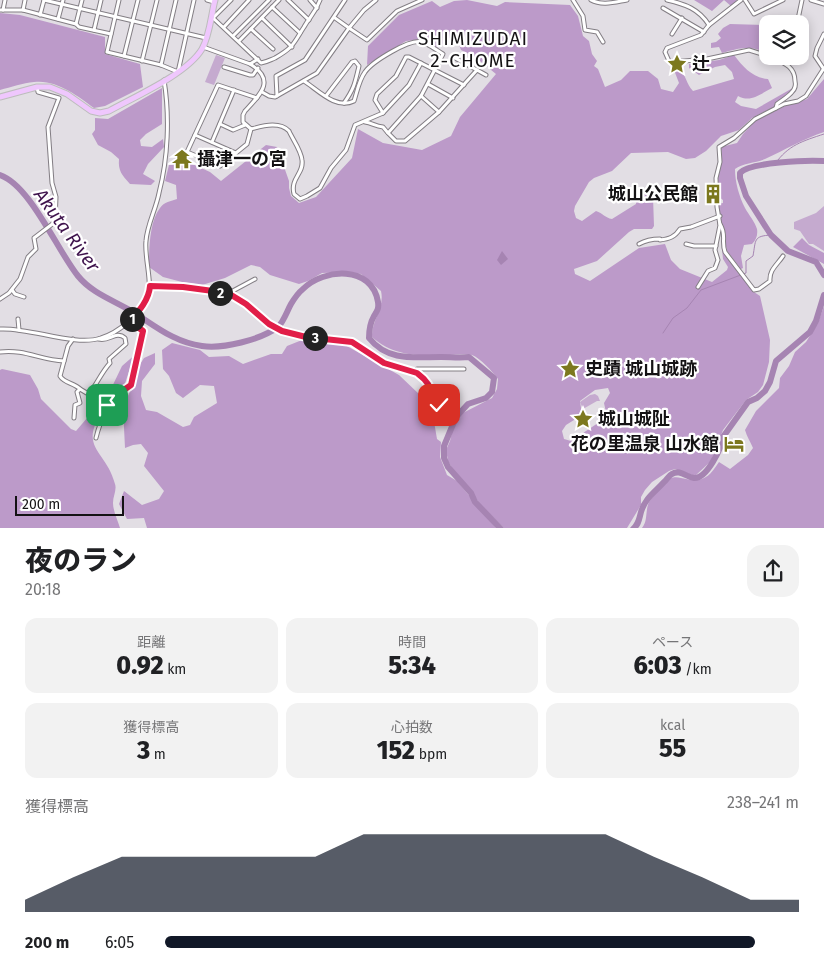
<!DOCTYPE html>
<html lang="ja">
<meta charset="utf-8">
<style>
:root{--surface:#fff;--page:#f2f2f2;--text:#202124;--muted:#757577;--accent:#111827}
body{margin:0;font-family:"Fira Sans","Noto Sans JP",sans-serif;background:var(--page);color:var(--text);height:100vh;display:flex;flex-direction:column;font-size:19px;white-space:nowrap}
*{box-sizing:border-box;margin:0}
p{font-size:16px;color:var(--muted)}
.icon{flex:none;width:28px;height:28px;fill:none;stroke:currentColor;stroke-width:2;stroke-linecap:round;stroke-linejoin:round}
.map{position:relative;height:528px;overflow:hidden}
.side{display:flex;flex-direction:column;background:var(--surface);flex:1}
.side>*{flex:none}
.tools{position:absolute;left:759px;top:15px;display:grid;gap:10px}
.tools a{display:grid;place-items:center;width:50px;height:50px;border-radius:10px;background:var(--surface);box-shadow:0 2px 12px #0003;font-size:25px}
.scale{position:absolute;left:15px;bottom:12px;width:109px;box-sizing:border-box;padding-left:5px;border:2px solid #141214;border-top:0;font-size:14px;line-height:18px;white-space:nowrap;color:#141214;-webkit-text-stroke:4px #fff;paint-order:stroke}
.pin{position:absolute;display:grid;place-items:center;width:42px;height:42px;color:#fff;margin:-21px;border-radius:10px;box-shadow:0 2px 8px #0006}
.km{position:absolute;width:25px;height:25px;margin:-12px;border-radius:50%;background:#222;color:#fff;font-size:14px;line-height:25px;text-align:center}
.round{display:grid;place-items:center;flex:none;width:52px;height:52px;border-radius:15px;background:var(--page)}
.overview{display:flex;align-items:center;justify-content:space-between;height:85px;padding:0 25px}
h1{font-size:28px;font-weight:800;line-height:38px}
.metrics{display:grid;grid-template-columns:repeat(3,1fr);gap:8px;height:85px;padding:5px 25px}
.metrics div{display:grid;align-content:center;border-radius:12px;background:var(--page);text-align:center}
.metrics b{font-size:25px;font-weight:800}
.metrics small{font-size:14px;font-weight:400}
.metrics p{font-size:14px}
.chart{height:140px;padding:10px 25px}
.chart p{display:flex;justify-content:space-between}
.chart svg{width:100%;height:90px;margin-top:5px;fill:var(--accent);opacity:.7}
ul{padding:0 25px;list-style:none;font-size:16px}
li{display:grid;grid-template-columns:80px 60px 1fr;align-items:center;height:38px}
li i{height:12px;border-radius:6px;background:var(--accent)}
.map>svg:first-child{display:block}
.green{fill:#c5aacf}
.forest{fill:#bc9ac9;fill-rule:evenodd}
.water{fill:#a684b2}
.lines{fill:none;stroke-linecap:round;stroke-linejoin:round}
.stream{stroke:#a684b2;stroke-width:1}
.river{stroke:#a684b2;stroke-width:6}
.street-casing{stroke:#837e84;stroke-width:5}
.primary-casing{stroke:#bdbdbd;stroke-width:7}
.street{stroke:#fff;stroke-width:3}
.primary{stroke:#efc7fd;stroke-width:5}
.route-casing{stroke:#fff;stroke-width:10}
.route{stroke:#e11d48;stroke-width:6}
.labels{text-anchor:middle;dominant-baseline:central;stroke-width:4.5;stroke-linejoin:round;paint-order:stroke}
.poi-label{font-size:18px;font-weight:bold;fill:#141214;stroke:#fff;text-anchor:start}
.neighbourhood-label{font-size:19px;letter-spacing:1px;fill:#141214;stroke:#fff}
.water-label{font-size:19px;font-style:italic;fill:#3e124c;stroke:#fff}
</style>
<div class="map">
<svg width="824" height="529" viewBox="0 0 824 529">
<rect width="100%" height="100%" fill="#e2dee4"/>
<g class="green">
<polygon points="429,33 445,39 441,47 439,46 438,48 422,40 418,40"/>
<polygon points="216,55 225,58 214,85 205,82"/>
<polygon points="824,206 824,251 813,244 809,244 800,231 794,229 794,222 816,213"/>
<polygon points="595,394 598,396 600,401 597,401 583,409 580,402 590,395"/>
</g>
<g class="forest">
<path d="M467,0L497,6L505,2L570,5L578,16L583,36L589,41L592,54L597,61L594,66L598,69L605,87L621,80L630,71H648L658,79L661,89L673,92L679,83L674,70L678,67C687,76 686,84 693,91L734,79L732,72L725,65L715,67L699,75L689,68V64L719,60L734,55C743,67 753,78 768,79L772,88C760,94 751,103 738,96L735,102L741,106L756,109L791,89V90L774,107L752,118L739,130L721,136L706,151L695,158L686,159L668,152L631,153L612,171L594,178L589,182L575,206L574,211L576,218L582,221L596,211C603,213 605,218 612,219L636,204L637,193L639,190L644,189L653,197L654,226L652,229H634L629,232L597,261L574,269L575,274L590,281L639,248L665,244L671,260L680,269L712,282L727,270L728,267L723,259L722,249L754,292L760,296L770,340L769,362L763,385L758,392L746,400L723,430L711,461L695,476L675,469L669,471L652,482L645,490L641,497V505L627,528H504L479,503L468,486L456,475L448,461L446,450L450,441L454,424L459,415L492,398L497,389L498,379C493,372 480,358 472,355C465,353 456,355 449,355C421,356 394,357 372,337C371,321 385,308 381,291L361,274L349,272L322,273L308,281L299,284L270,275L260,267L251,265L225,278L202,285L182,282L163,277L149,267C149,251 149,222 160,208C164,202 171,201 177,199L176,185L165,181L169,165L188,162L210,172L221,181L266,145L277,147L289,181V188L291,196L299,203L316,197L352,158L358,129L383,143L422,150L451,136L460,117L496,74L475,57L461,50L456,37L445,39L429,33L417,40L406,41L367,65L368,46L399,15L432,1L440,7L454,1ZM608,388L610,393L604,403L607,417L571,441L564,439L562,431L566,425L582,415L580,401L595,390Z"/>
<polygon points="694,0 737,0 731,6 724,0 712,11"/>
<path d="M0,13L20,15L105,37V54L140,64L143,87L105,106L94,108C78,96 56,79 34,82C23,83 11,87 0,90Z"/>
<path d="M730,24L767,25V34L760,46L767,51V53C749,45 740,48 722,53L719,47L711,48V43L716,42L721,38L718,34L723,28Z"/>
<path d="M824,79V132C803,139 785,150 765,159C756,163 742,163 735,169C735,182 739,196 745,208C749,215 755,222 757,229C758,235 756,240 752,244L744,245L741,256L743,268L741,269L727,251L725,242L726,235L721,221L718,204L723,203V200L719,197L718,178L722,161L721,147L737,143L743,134L756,120L785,106L807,99Z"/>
<path d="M162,88V124L146,134L140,140L141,146L152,147L163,139L164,147L148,164L143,174L155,181L151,185L130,184C122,175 118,171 119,159L111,152L98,145L92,134L95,130V118L108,119Z"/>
<polygon points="802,238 809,245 824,253 824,264 793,247"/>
<path d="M824,306V528H642C648,521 645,511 649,502C651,499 666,481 669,479C673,477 677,477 681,478C702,483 708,479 719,462L730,469L748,455L753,448C750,441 747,437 745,430L756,411L779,388L780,378L789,366L795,352L806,342L818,323Z"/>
<polygon points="302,340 345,345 399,375 420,395 430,398 437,439 441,442 440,457 447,475 457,481 496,528 147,528 144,518 127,519 119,504 124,491 142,505 159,499 164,491 144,466 148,453 141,444 133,445 125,448 123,407 132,387 135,372 144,358 155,353 155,364 142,381 141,396 146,410 157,412 183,427 190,425 194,417 217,403 214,386 200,385 183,398 176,393 169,376 163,369 162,350 172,343 200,350 209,357 229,356 243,364 271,354 282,354 287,346"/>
<polygon points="137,353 136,361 130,368 122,393 112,398 109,393 122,366"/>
<path d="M2,369L30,375L38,389L41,399L71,429L76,431L99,404L105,408C76,448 106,449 115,484C117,490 113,496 113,503C113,511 118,521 120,528H0V370Z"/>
</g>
<polygon class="water" points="502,251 508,259 501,265 497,260"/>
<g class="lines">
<g class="stream">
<path d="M775,164C788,145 803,141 824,134"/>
<path d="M663,333L673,318L687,308L701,290L746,273V261L753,256C756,240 753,236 771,235"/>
</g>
<g class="river">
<path d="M824,161C808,160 750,162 740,173V178L746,196L771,235L788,251L816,262L824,275"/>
<path d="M0,175C30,185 57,250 78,276C91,292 110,299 128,309C152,323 172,342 202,346C223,349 260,340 278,327C284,321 287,311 291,304C294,299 298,293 303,289C324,268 372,265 378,302C379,309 377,311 374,316C370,323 369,331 369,338C388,362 415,357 441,357C451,357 460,358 469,357L494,378L492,392L486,398L468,404L456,417L444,446V458L448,467L471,493L475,502L501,529"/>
<path d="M633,529C639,524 639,519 641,512C645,498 655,492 664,482C667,480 668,476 672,474C680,469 686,477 694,478C707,479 722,447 723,437L748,402L757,398L765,391L770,382L776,361L810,332L816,321L824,295"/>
</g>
<defs>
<g id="street">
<polyline points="44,0 206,38"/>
<polyline points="119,0 107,52 161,65 178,72 194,0"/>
<polyline points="207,0 214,2"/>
<polyline points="288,0 309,20"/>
<polyline points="310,0 317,8"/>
<polyline points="376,0 364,10 349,28 367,40 397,11 422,0"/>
<polyline points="573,0 583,16 585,30 597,32 603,42"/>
<path d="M591,0C602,6 615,2 627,0"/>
<path d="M667,0C685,4 699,9 709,25L701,35L667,48L665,52L669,61L673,62L707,59L749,50L768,56"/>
<polyline points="745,0 754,14 783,0"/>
<polyline points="811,0 824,4"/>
<polyline points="272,7 300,33"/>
<polyline points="663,8 704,32"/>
<polyline points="0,10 23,10 76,24 79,27 111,34"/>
<polyline points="3,10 5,0"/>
<polyline points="23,10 25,0"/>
<polyline points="40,15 44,0"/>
<path d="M212,17L261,63C267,62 270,60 275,58C294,47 293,44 304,27C310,16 315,14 320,0"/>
<polyline points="214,17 231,0"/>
<polyline points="262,18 292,47"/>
<polyline points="58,19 63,0"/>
<polyline points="76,24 82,0"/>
<polyline points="797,24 802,0"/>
<polyline points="709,25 741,0"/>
<polyline points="224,27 249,0"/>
<polyline points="251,29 273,49"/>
<polyline points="94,30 101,0"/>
<polyline points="672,34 682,18"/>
<polyline points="234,35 269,0"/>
<polyline points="239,41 279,0"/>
<polyline points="203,47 250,64 258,59"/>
<polyline points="124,56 138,0"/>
<path d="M769,56C781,62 795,65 795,81C796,85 795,89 792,92C788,97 782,100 777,104L776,108"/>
<polyline points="455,58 477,70"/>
<polyline points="142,61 157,0"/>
<path d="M250,64C276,80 261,94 245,111L243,115V122L251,129C263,126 279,121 289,131C293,140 301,150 302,160C304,174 290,178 294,194L300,199L307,196L320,188L331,168L346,150L355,125L383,113L375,100L377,94L396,76L406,57H409L464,85"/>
<polyline points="161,65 176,0"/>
<polyline points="224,67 250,75 253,75 258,68"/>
<polyline points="823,68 815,56 817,48 824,34"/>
<path d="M304,81C318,90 336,110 354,101C357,92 359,80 365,72C372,62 410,38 422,42C429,44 436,50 443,54L421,96L388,133L383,127C375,126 372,123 365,122"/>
<polyline points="428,84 453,98"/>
<polyline points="262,92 269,96 275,97 317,73 349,28 335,18"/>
<polyline points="277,96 276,76 305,60 345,0"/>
<path d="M326,96L352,62L355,61L359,66C355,83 354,89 344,103"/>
<polyline points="421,96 439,112"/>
<polyline points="383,113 409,85 421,63"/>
<polyline points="220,124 233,130 245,125"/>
<polyline points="251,129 247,144 220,166 187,152 218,85 257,98"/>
<polyline points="388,133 396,141 405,141 439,112 477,70 486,75"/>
<polyline points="195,135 236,153"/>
<polyline points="212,142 234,90"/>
<path d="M720,224C727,235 721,241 725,252L754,290L759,289L770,281C769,270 777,265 783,256"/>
<path d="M639,244C646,240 651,239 660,239V240C669,239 675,237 680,229L691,227L720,216"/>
<polyline points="686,244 694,246 716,246"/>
<polyline points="150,286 183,287 229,293 246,304 269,324 283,331 306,337 352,342 384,363 417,373 424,379 428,384 434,396 435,418"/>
<polyline points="698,287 708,271 715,268 718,260 715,250 720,225 717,207 716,178 720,162 719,147 734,138 755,119 784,104 798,101 806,96 824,68"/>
<polyline points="12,290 15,294 24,297"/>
<polyline points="229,293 255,279"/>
<polyline points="0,299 9,293 20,279 28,257 36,249 34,238 55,222 56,197 52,183 48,127 59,98 38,92 37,87"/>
<polyline points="18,319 19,330"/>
<path d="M0,329C30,327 74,347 101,338C118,333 141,314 148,297C153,285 144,256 146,241C147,225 156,209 159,193C168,158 170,117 164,80"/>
<path d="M0,352C25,349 40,360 64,361L68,346L73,339"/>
<path d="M64,361L60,376C64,383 74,383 80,389L110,407"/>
<polyline points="412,371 417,369 464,369"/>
<path d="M89,394C97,384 101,373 110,363L109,359L126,344L125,338C116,330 109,342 99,339"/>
<path d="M435,417C440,412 439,405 443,398"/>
<polyline points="74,418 75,405 80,403 77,392 80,389"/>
<path d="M96,438C100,421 108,404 121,393C124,390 128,388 131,385L143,331L131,321"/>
</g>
<path id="primary" d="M0,97L37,87H50L67,94L91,111L100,113L109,111C136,96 187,74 202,49C210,35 211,15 215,0"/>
</defs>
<use href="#street" class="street-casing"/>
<use href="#primary" class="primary-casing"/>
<use href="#street" class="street"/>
<use href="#primary" class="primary"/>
</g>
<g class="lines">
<defs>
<path id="route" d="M107,405L110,407L121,392L131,385L143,331L130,321C139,311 149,300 150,286L183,287L228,293L246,304L269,324L282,331L306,337L352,342L384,363L417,373L424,379L428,384L434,396L435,418L438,414L439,405"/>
</defs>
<use href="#route" class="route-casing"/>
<use href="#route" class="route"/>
</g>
<defs>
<symbol id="sight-bare" viewBox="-9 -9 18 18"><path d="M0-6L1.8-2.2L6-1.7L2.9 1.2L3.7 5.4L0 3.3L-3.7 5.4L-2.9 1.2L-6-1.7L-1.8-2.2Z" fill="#7c781e" stroke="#fff" stroke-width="2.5" paint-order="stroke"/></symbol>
<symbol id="temple-bare" viewBox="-9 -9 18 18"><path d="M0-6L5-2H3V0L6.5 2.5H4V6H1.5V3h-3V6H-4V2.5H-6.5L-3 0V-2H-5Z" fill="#7c781e" stroke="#fff" stroke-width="2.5" paint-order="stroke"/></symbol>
<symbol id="building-bare" viewBox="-9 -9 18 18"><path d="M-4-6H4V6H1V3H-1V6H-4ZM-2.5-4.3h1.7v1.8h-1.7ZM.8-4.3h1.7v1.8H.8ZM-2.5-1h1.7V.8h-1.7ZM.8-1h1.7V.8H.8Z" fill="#7c781e" stroke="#fff" stroke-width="2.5" paint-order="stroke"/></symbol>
<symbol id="hotel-bare" viewBox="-9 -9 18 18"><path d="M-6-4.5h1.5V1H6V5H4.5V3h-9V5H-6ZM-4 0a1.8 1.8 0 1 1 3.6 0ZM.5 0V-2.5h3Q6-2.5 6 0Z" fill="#7c781e" stroke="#fff" stroke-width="2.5" paint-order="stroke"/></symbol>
</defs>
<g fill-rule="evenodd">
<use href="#sight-bare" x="663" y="50" width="28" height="28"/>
<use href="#temple-bare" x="168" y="145" width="28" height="28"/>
<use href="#building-bare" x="699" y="180" width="28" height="28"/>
<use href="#sight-bare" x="556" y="355" width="28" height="28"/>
<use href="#sight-bare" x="569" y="405" width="28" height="28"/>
<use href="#hotel-bare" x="720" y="430" width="28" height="28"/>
</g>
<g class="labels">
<g class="poi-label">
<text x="692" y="64">辻</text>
<text x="197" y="159">攝津一の宮</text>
<text x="698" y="194" text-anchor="end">城山公民館</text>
<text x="585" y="369">史蹟 城山城跡</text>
<text x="598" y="419">城山城阯</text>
<text x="719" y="444" text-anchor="end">花の里温泉 山水館</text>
</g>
<g class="neighbourhood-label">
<text x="473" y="38">SHIMIZUDAI<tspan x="473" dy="22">2-CHOME</tspan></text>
</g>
<g class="water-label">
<text transform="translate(67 230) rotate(54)">Akuta River</text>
</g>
</g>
</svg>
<div class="tools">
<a><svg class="icon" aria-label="layers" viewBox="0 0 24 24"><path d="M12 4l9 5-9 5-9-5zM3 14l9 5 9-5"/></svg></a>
</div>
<div class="scale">200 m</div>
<div class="pin" style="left:107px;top:405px;background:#1e9e55"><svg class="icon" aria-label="arrive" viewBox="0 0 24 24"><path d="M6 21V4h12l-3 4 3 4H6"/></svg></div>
<div class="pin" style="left:439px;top:405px;background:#d93025"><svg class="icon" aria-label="check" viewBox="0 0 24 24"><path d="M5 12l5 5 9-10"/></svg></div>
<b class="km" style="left:132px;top:319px">1</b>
<b class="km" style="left:220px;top:293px">2</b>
<b class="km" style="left:315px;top:338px">3</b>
</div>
<section class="side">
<div class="overview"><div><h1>夜のラン</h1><p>20:18</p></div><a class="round"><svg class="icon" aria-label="share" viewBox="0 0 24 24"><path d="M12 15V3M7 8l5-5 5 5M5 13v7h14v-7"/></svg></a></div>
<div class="metrics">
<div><p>距離</p><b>0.92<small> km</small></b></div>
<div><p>時間</p><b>5:34</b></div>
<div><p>ペース</p><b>6:03<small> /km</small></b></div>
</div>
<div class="metrics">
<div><p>獲得標高</p><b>3<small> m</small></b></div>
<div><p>心拍数</p><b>152<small> bpm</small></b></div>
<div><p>kcal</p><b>55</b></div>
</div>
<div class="chart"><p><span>獲得標高</span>238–241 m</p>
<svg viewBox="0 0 160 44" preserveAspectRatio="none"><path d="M0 44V38L10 27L20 17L30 17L40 17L50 17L60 17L70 6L80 6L90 6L100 6L110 6L120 6L130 17L140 27L150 38L160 38V44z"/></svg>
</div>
<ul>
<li><b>200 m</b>6:05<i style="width:93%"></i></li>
</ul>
</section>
